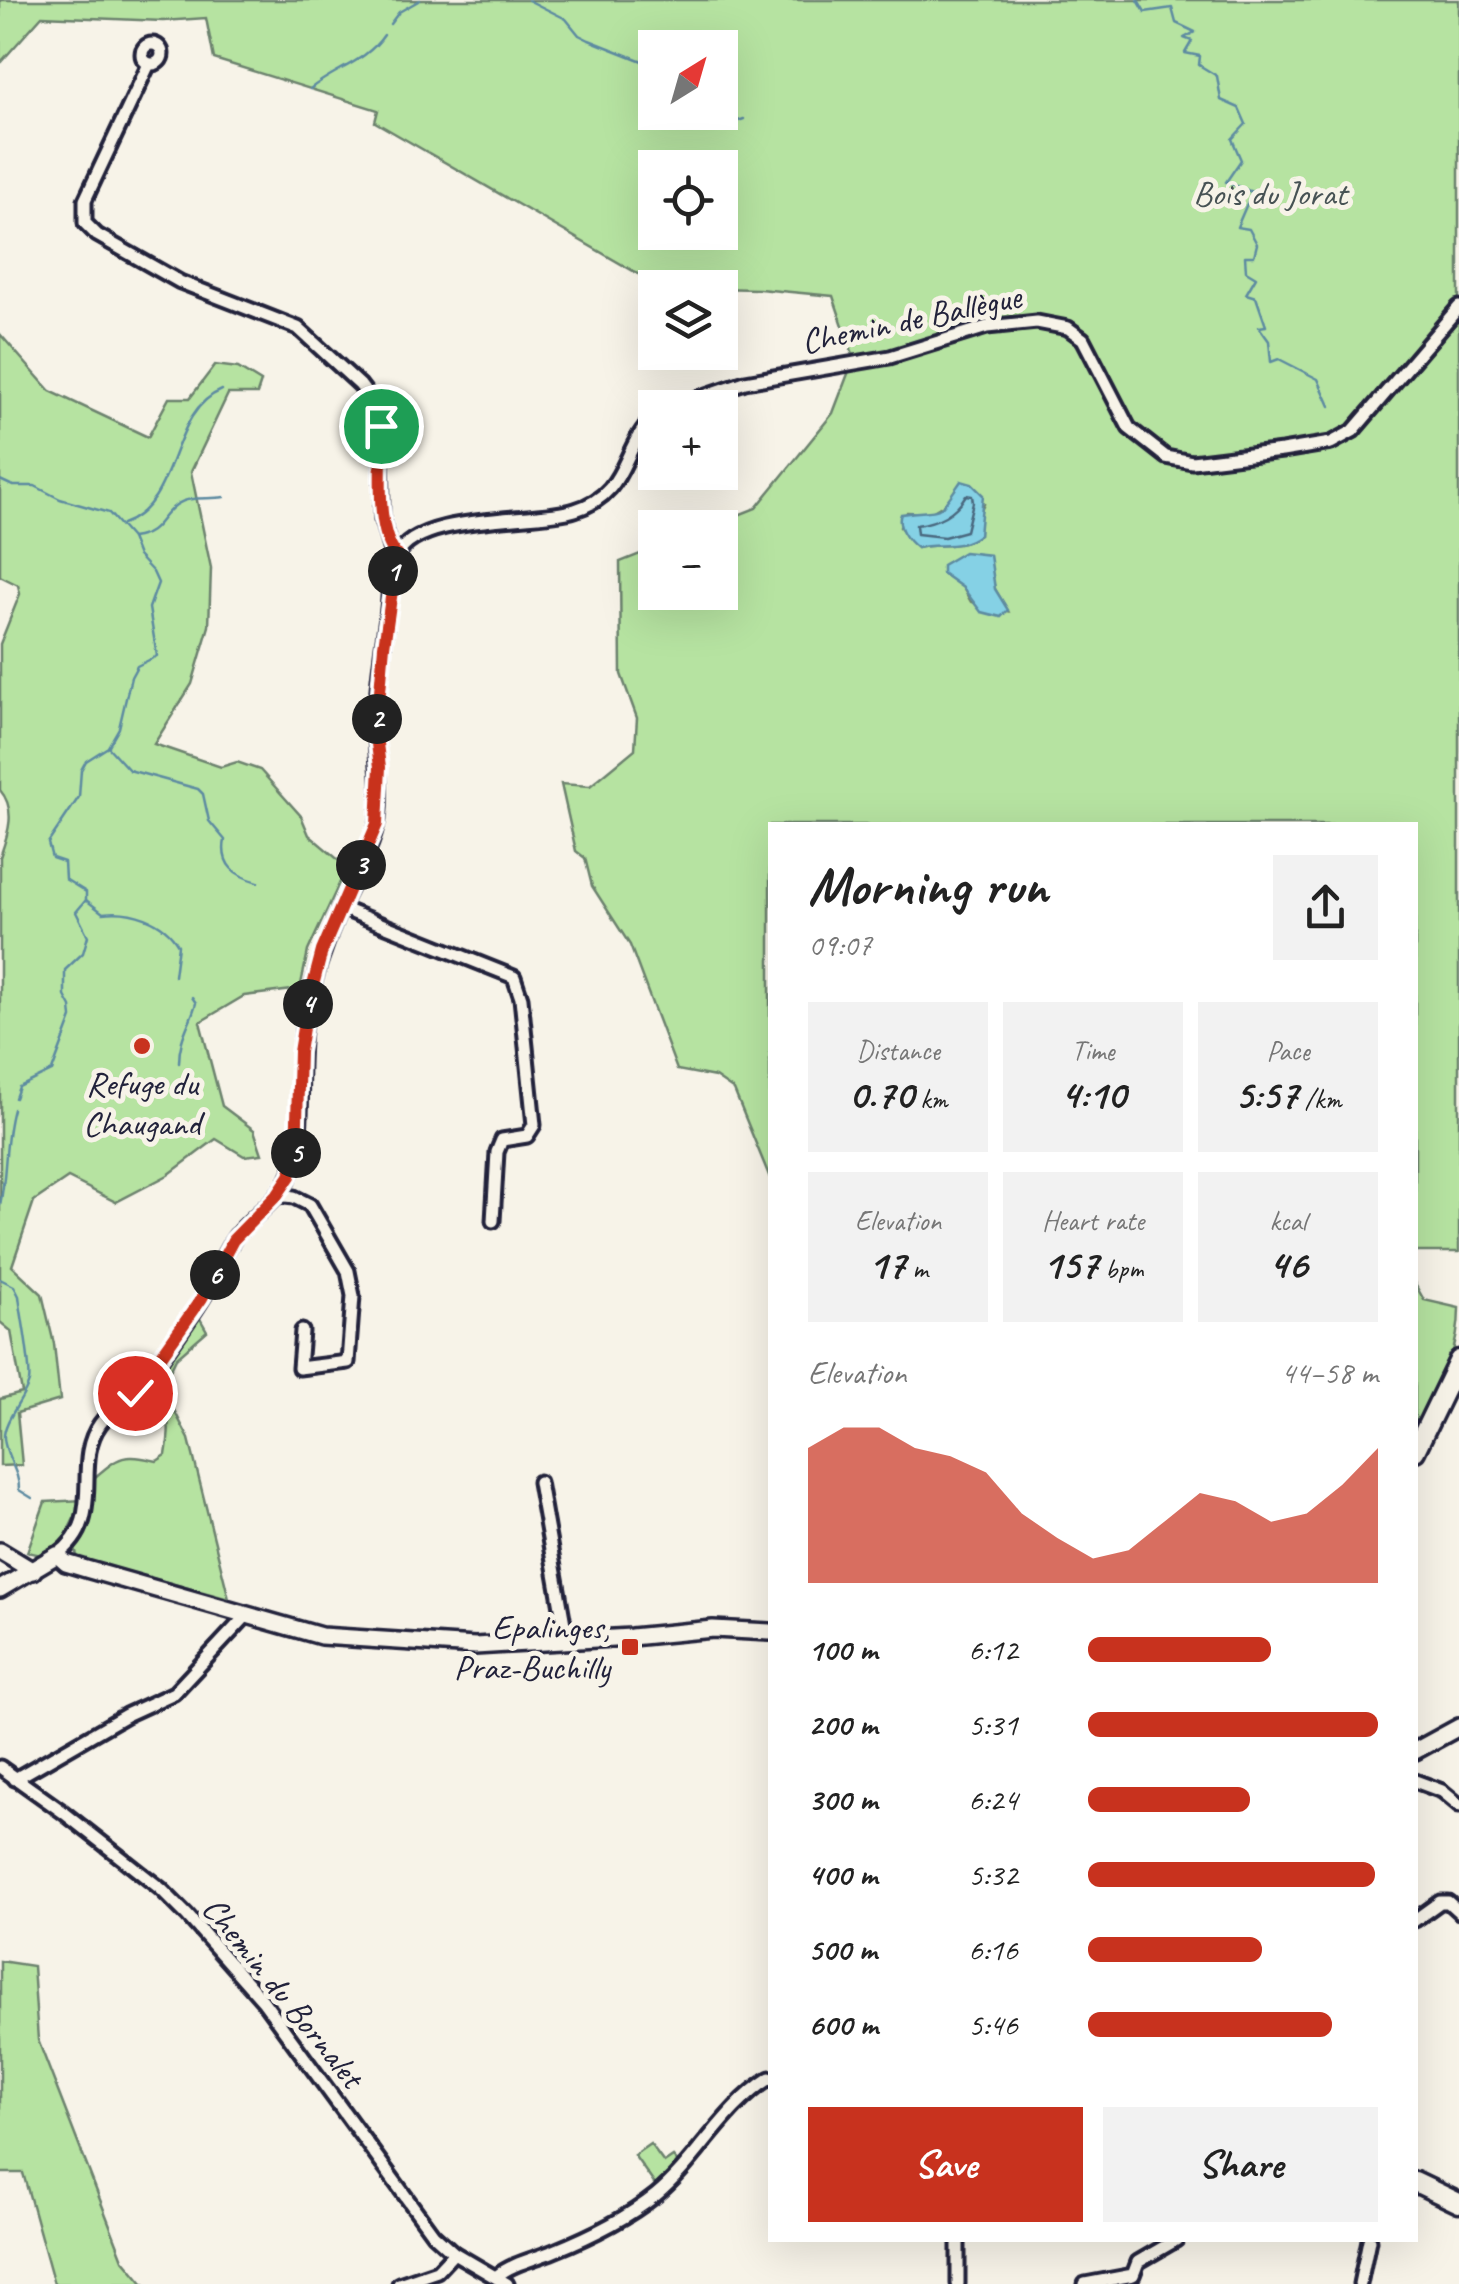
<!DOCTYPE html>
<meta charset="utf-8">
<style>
:root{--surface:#fff;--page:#f2f2f2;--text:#222;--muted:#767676;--accent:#c8321e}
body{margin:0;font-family:Caveat,sans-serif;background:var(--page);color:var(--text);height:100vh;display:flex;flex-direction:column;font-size:38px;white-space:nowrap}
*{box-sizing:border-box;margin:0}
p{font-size:32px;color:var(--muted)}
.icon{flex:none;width:55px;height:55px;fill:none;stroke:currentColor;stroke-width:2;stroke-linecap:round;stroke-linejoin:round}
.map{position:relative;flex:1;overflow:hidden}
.side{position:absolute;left:768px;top:822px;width:650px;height:1420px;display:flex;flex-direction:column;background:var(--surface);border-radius:0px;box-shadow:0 10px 40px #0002}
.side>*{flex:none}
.needle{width:65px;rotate:37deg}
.controls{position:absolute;left:638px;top:30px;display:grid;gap:20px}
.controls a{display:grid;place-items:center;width:100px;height:100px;border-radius:0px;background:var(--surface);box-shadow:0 10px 40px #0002;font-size:50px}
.pin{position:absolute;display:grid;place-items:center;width:85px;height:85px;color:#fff;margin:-42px;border:5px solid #fff;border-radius:50%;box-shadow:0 2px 10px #0007}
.km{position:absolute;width:50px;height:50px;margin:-25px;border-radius:50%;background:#222;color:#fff;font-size:28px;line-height:50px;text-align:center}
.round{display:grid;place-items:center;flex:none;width:105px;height:105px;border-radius:0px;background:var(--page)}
.head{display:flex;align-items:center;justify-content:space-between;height:170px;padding:0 40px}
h1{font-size:55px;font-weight:700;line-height:75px}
.figures{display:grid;grid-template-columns:repeat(3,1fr);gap:15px;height:170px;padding:10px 40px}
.figures div{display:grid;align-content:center;border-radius:0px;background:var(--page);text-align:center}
.figures b{font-size:42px;font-weight:700}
.figures small{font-size:28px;font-weight:400}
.figures p{font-size:28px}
.chart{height:280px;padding:20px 40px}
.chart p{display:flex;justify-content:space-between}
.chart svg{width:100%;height:180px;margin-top:10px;fill:var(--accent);opacity:.7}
.button{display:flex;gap:20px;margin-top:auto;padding:20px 40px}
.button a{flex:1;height:115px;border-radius:0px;background:var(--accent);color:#fff;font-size:40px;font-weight:700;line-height:115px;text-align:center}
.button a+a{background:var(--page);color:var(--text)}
ul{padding:0 40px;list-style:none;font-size:32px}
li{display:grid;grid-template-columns:160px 120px 1fr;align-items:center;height:75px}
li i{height:25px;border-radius:12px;background:var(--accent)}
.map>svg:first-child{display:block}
.green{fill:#b6e3a1;stroke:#6c826e;stroke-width:2.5;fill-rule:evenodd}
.water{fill:#85d1e5;stroke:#5d8ba1;stroke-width:2.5}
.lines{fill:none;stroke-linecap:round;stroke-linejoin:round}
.shore{stroke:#4a687f;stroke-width:2.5}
.stream{stroke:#5d8ba1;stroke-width:2.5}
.minor-casing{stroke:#22223b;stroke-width:19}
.tertiary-casing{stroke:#22223b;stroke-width:22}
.secondary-casing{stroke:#22223b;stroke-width:25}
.minor{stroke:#f7f3e8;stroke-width:11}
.tertiary{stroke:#f7f3e8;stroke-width:15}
.secondary{stroke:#f7f3e8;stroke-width:18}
.route-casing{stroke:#fff;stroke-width:20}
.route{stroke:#c8321e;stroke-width:12}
.poi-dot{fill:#c8321e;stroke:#f7f3e8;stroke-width:4}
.labels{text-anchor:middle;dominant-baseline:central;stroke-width:10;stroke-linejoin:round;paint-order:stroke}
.park-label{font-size:35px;fill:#475254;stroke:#f7f3e8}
.street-label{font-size:35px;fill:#22223b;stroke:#f7f3e8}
.poi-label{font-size:35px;fill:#22223b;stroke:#f7f3e8}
</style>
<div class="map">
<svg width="1459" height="2284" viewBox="0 0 1459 2284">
<rect width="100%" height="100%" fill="#f7f3e8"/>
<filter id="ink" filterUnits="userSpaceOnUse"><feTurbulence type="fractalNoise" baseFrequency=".01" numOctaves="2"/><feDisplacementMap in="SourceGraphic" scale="20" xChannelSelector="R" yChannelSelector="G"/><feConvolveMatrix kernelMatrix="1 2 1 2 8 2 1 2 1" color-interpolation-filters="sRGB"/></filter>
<g filter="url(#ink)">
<g class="green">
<path d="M0,0H1459V1252H1415V825H770V1178L734,1090L715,1077L677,1070L630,945L592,886L585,858L576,851L561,784L590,786L635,749L637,718L621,674L620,562L655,548V592H720V528L708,527L756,508L833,413L854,358L833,296L759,289L661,287L375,122L378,110L214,59L206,18L163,21L42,16L0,63ZM655,48H720V112H655ZM655,168H720V232H655ZM955,490L984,504L979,515V535C958,551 939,542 917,548L900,527L907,512L930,513L953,499ZM991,571L995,589L1008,611L971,602L963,588Z"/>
<path d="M0,334L50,391L148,437L169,398H190L215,365L238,368L261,382L257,394H228L191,472L211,568L209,626L192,684L154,744L221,767L237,762L260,770L301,816L309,835L347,867L308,951L300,989L244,996L200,1022L222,1106L254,1130L262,1154L244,1156L216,1139L168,1175L116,1202L68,1178L34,1201L12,1266L42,1294L54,1344L60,1400L17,1413L22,1465L0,1466V1399L22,1393L11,1331L0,1322V857C8,834 17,810 0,790V644L20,594L18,585L0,576Z"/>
<path d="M1415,1284L1424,1300L1459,1308C1459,1358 1438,1386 1415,1429Z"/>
<path d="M198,1315L207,1331L176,1358L162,1387L189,1439L229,1599L78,1558L75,1550L86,1531L94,1478C120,1456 123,1453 157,1461L166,1455C171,1425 172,1411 147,1390Z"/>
<polygon points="83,1500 62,1543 41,1555 27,1552 45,1502"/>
<polygon points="0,1961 33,1966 38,2040 123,2259 144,2284 54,2284 23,2173 0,2173"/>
<polygon points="650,2144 664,2163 673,2157 681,2166 658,2189 634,2155"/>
</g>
<g class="water">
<path d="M961,481L972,484L983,495L979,535C958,551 939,542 917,548C907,541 896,525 901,514C945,507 934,520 961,481Z"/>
<polygon points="964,552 990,555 995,589 1008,610 1001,617 981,612 963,588 942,573 942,565"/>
</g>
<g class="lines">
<path class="shore" d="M966,495L972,496L973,502L966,531L944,537L917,534L916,525C938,522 955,514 966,495Z"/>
<g class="stream">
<polyline points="528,0 566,19 579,35 589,40 655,66"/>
<polyline points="1138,0 1145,12 1172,8 1176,23 1195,32 1184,38 1192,41 1185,53 1200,56 1199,65 1217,76 1221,100 1239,108 1246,124 1232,139 1241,160 1226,182 1252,192 1237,227 1249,229 1257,244 1254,256 1245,256 1246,271 1256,277 1246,294 1256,297 1266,326 1259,327 1269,341 1271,362 1279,359 1318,379 1330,406"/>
<polyline points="390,24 399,12 420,0"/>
<path d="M310,89C334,69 366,62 384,35"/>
<polyline points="720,110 738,121 744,119"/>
<polyline points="0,480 13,486 35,486 60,499 109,513 131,538 138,556 153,572 158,583 149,608 157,656 137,666 131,677 119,728 108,747 86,761 81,770 79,797 48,843 52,858 64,862 65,879 86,892 86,900 76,912 88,936 83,953 65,970 65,996 71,1007 72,1018 52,1071 19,1087 15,1098"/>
<path d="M122,524C181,503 167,412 222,390"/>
<path d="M131,538C160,534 157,519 176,505C190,495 208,500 224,497"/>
<path d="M109,748L129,770L198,789L203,794L209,821L225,840C220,866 236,876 258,882"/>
<path d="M86,900L103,913C130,909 164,920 178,945L174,976"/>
<path d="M179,1063C179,1037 190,1025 196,1003L192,997"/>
<path d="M0,1205C7,1173 4,1141 13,1109"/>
<path d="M0,1279L14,1286L19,1296C21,1315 32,1368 29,1382C24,1400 3,1421 4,1438C5,1456 20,1472 19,1490L32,1498"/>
</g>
<defs>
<g id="minor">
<circle cx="152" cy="54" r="10"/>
<polyline points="149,64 85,200 85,223 97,235 180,282 298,328 360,385 375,405 381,426 382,520 390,548 397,556"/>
<polyline points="669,408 745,382 890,357 987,327 1037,322 1068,328 1083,339 1129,428 1166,457 1192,462 1282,451 1331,443 1353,431 1459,307"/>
<polyline points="341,908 514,977 521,998 534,1125 527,1136 502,1140 497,1152 493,1221"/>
<polyline points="277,1195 294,1197 310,1205 348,1271 353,1296 348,1362 299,1368 302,1331"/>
<polyline points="539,1482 567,1641"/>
<path d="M57,1555C108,1519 71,1464 100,1424C115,1403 138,1392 153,1371C170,1346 189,1321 204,1296C215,1277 223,1253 236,1236C251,1217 276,1202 287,1181C309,1140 295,1065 305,1017C313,979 325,944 340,909C353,880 372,851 378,819C382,790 377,765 376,736C375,694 383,650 388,608C390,592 389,571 397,556C419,512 535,523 575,510C630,493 620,448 655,416"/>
<polyline points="0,1767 63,1812 161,1889 187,1915 263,2001 433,2234 454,2253 507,2284"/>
<polyline points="15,1779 126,1715 174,1693 246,1616"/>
<polyline points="1415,1781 1442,1791 1459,1805"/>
<polyline points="1415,1920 1440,1902 1448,1902 1459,1912"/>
<path d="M497,2276C513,2263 535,2259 554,2251C589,2237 626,2219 656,2195C698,2160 723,2108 770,2078"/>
<polyline points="399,2284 437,2271 454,2253"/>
<polyline points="958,2284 958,2240"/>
<polyline points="1085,2284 1133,2275 1138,2262 1176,2240"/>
<polyline points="1360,2284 1369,2240"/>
</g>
<g id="tertiary">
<polyline points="0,1551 33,1571"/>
<polyline points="0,1589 57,1555 66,1563 86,1569 321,1636 475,1646 631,1637 713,1629 770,1632"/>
<polyline points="1415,1751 1459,1727"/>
</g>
<g id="secondary">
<polyline points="1415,1451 1459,1360"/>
<polyline points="1415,2182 1459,2203"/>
</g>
</defs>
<use href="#minor" class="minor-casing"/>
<use href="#tertiary" class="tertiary-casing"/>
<use href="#secondary" class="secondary-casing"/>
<use href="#minor" class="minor"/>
<use href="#tertiary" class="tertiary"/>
<use href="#secondary" class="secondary"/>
</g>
</g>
<g class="lines" filter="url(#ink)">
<defs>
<path id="route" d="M135,1393L202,1298L233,1240L277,1195L290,1176L296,1155L299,1052L305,1016L322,951L377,824L380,767L376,736L384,646L397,556C373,528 383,462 381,426"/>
</defs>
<use href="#route" class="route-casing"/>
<use href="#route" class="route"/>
</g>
<g class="poi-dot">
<circle cx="142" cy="1046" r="10"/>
<rect x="620" y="1637" width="20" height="20" rx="5"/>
</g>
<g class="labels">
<g class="park-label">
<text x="1270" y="193">Bois du Jorat</text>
</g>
<g class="street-label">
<text transform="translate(911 319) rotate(-12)">Chemin de Ballègue</text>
<text transform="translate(283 1992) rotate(51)">Chemin du Bornalet</text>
</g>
<g class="poi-label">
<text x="142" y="1083">Refuge du<tspan x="142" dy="40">Chaugand</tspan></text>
<text x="610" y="1627" text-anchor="end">Epalinges,<tspan x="610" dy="40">Praz-Buchilly</tspan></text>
</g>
</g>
</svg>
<div class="controls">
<a><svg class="needle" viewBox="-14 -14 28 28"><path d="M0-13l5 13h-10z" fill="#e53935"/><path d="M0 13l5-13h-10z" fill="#767676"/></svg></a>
<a><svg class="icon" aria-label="locate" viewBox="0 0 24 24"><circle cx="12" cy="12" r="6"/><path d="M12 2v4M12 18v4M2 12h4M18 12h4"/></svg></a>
<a><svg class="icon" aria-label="layers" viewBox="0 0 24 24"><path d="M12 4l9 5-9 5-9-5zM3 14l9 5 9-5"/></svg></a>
<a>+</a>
<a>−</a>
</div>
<div class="pin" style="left:381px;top:426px;background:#1e9e55"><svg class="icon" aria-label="arrive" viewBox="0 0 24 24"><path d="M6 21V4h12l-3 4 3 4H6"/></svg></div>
<div class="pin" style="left:135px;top:1393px;background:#d93025"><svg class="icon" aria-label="check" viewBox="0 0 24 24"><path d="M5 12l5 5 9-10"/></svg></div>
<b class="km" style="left:393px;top:571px">1</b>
<b class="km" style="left:377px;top:719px">2</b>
<b class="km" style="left:361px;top:865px">3</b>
<b class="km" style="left:308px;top:1004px">4</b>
<b class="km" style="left:296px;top:1153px">5</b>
<b class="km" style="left:215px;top:1275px">6</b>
<section class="side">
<div class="head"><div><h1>Morning run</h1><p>09:07</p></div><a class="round"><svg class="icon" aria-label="share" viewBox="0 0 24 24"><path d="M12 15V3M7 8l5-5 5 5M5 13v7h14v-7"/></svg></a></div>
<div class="figures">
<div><p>Distance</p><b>0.70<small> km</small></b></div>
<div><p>Time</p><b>4:10</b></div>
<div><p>Pace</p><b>5:57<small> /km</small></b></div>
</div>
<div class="figures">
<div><p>Elevation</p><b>17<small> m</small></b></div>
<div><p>Heart rate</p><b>157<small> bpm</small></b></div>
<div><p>kcal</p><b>46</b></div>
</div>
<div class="chart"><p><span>Elevation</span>44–58 m</p>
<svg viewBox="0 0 160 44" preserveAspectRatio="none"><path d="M0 44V11L10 6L20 6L30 11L40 13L50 17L60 27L70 33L80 38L90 36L100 29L110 22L120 24L130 29L140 27L150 20L160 11V44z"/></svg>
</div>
<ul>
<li><b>100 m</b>6:12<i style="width:63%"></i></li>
<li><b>200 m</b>5:31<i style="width:100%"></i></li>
<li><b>300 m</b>6:24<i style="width:56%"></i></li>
<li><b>400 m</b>5:32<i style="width:99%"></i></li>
<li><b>500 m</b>6:16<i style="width:60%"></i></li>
<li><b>600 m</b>5:46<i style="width:84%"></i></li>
</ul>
<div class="button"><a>Save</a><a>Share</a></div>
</section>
</div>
